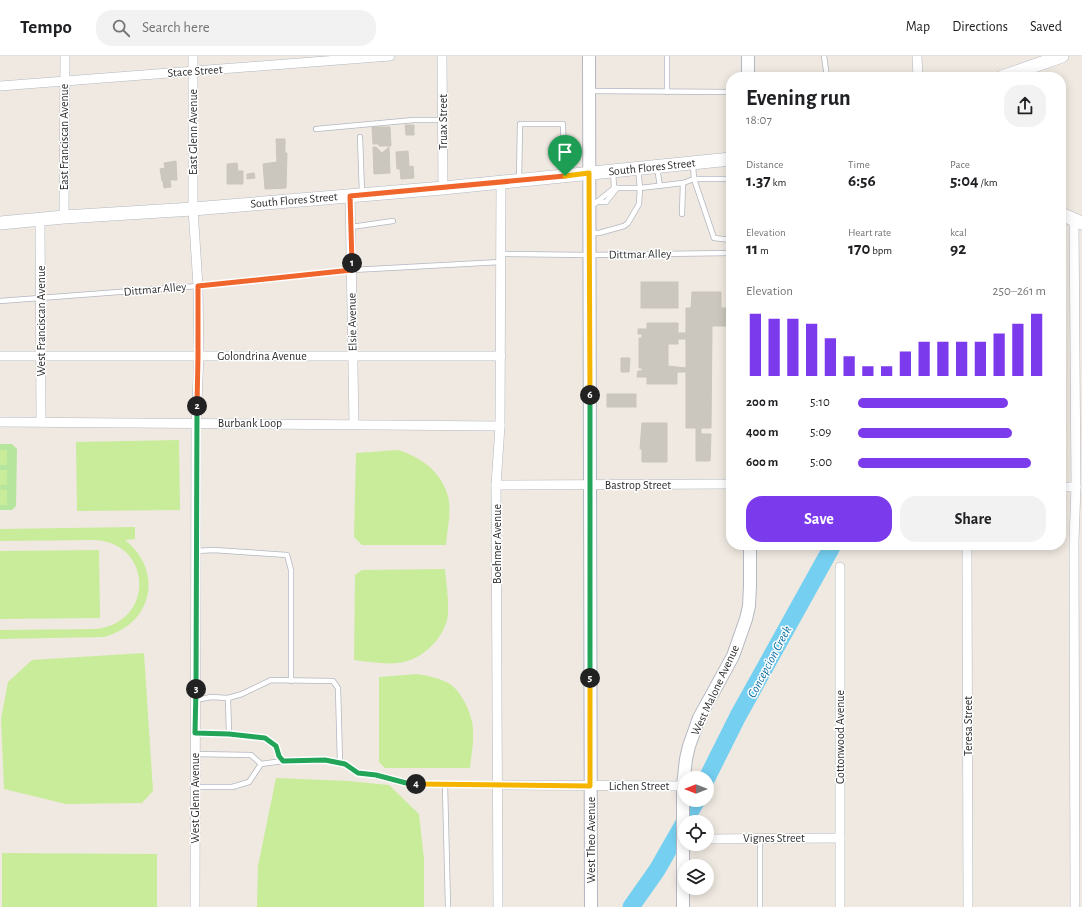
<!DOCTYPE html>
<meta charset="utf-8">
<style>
:root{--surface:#fff;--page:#f2f2f2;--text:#202124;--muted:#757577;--line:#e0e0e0;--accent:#7c3aed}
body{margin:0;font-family:"Alegreya Sans",sans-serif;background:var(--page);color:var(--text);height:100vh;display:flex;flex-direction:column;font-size:15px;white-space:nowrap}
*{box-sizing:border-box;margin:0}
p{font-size:13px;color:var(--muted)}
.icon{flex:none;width:22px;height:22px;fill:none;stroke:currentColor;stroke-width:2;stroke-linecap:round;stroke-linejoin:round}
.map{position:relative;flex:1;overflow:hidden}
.details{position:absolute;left:726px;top:16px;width:340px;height:478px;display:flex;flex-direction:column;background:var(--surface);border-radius:16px;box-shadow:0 2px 10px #0003}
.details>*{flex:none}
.needle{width:26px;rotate:270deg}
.fabs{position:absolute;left:678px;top:715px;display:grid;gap:8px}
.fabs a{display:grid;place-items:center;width:36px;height:36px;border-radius:50%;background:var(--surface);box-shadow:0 2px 10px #0003;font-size:20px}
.pin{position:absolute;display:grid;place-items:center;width:34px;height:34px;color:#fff;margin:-41px -17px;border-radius:50% 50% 50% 0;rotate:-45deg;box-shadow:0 0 4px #0007}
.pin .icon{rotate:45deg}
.km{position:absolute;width:20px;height:20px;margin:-10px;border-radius:50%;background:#222;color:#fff;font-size:11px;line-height:20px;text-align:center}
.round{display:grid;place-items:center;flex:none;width:42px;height:42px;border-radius:16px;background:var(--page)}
.headline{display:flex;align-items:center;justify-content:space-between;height:68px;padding:0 20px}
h1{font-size:22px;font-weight:700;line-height:30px}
.figures{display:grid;grid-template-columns:repeat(3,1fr);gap:6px;height:68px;padding:4px 20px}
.figures div{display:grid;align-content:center}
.figures b{font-size:17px;font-weight:700}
.figures small{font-size:11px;font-weight:400}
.figures p{font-size:11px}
.chart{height:112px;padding:8px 20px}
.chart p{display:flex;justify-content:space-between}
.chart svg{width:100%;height:72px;margin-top:4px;stroke:var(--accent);stroke-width:6}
.action{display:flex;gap:8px;margin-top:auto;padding:8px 20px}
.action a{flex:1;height:46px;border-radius:16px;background:var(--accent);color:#fff;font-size:16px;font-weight:700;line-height:46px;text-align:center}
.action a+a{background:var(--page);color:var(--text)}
ul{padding:0 20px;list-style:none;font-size:13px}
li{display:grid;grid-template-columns:64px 48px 1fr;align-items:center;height:30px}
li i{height:10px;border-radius:5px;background:var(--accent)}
header{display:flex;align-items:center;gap:24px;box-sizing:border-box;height:56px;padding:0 20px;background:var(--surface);border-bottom:1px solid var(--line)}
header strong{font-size:19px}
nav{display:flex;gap:22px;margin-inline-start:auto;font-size:14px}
.search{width:280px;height:36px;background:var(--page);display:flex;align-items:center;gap:10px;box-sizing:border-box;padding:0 14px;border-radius:16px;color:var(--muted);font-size:15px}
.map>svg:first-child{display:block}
.green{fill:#b6e59e}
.pitch{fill:#c9ec9a}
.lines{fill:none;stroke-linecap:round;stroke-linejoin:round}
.river{stroke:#75cff0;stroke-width:17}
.building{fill:#cbc7bf;stroke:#cbc5ba;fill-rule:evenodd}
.service-casing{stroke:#b4b7c1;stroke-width:6}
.minor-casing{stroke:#b4b7c1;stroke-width:10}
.tertiary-casing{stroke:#b4b7c1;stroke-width:14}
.secondary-casing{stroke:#b4b7c1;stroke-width:14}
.service{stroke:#fff;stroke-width:4.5}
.minor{stroke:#fff;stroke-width:9}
.tertiary{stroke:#fff;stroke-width:12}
.secondary{stroke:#fff;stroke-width:13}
.split-1-casing{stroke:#fff;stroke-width:8}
.split-2-casing{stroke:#fff;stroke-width:8}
.split-3-casing{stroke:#fff;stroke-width:8}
.split-4-casing{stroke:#fff;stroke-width:8}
.split-5-casing{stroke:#fff;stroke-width:8}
.split-6-casing{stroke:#fff;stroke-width:8}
.split-7-casing{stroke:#fff;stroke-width:8}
.split-1{stroke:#f0652b;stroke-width:5}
.split-2{stroke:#f0652b;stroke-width:5}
.split-3{stroke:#22a559;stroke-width:5}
.split-4{stroke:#22a559;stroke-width:5}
.split-5{stroke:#f5b400;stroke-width:5}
.split-6{stroke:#22a559;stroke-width:5}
.split-7{stroke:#f5b400;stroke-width:5}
.labels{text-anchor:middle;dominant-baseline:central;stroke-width:3;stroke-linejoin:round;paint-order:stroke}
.street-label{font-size:12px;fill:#2e2e2e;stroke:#fff}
.water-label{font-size:13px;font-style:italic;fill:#0d6fa3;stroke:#fff}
</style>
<header>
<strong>Tempo</strong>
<div class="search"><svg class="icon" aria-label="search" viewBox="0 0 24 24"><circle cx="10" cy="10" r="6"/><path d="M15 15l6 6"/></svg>Search here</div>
<nav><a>Map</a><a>Directions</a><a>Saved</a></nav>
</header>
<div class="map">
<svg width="1082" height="851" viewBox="0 0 1082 851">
<rect width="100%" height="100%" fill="#efe9e1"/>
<polygon class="green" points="0,388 12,388 17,393 16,450 12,454 0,454"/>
<g class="pitch">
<polygon points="179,384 180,454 77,455 76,386"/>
<rect x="0" y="394" width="7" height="15"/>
<path d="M398,394C419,401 437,412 446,434C447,438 449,442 449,446C451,460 447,474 446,489H362L354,481L356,397Z"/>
<rect x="0" y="414" width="7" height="15"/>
<polygon points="0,433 7,434 7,449 0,449"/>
<path d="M135,471V483L125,484C164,515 153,568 104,581L0,583V574L96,573C155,567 153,487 95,484L0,485V473Z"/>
<polygon points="99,494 100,562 0,563 0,495"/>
<path d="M445,513C446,527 449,542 448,557C448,566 442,578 436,585C411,614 388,608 354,604L355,519L362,514Z"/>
<polygon points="144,597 153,735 142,747 66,748 4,733 1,663 8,626 32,604"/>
<path d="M417,618C428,620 440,622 450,628C462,636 473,660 473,674C474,687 471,700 470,712H385L379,706V621Z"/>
<polygon points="276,722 348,725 389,729 419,758 424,803 424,851 257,851 258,810"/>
<polygon points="2,797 157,798 157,851 2,851"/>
</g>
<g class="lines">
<g class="river">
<polyline points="707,722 738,660 833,489"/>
<polyline points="631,851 657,814 697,744"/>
</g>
</g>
<g class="building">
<polygon points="405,69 414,69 414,79 406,79"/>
<polygon points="372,71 390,71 391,90 379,90 379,88 373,88"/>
<polygon points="276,83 285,83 285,97 287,97 286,132 265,133 263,108 277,106"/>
<polygon points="373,91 376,91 382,97 389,91 390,117 374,118"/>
<polygon points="408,95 409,111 413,110 414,122 401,123 400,113 397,113 396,96"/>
<polygon points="176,105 177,124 170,124 171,131 164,132 163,125 162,125 160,113 165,112 164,107"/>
<polygon points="237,107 238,115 243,115 243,128 227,128 227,108"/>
<polygon points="254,117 255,122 247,123 247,118"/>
<rect x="641" y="226" width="37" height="26"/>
<path d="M692,236H721V252H731V273H727V270H712L711,372H701V378H711L710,405H696V372H686V316H677V328H647V321H637L638,315H642V312H639V282H642V278H638V273H647V267H678V277H686V252H691ZM678,283H686V312L668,310V288H678Z"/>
<polygon points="621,302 630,302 629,316 621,316"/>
<rect x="607" y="338" width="29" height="13"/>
<polygon points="642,367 667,367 667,406 642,406 642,393 640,393"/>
</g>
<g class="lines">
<defs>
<g id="service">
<polyline points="667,0 667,36"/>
<polyline points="824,0 827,21"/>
<polyline points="1034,11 1035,21"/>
<polyline points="591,35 731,36"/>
<polyline points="316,73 414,64 443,64"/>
<polyline points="360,81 362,137"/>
<polyline points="693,109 694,123 714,182 731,184"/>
<polyline points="657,112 660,130"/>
<polyline points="613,115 614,132 640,132 683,127"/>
<polyline points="519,123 520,68 563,68 564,118"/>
<polyline points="596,146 606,146 617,132"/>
<polyline points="592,150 614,132"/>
<polyline points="682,158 683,127 694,123 731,123"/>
<polyline points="351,171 393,165"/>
<polyline points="591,177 599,177 624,170 628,167 639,148 640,132 638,113"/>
<polyline points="501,198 589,199 731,197"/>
<polyline points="0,245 198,230 352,214 501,206"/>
<polyline points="196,495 214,494 287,499 291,514 291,625"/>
<polyline points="228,642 242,638 271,624 333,625 338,632 340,707"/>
<polyline points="196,644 211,641 228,642 229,678"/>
<polyline points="195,677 229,678 265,682 276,690 279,700 283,705 325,704 345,708 358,717 376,719 410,728 498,729"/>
<polyline points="195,698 251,699 261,708 283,705"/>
<polyline points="445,729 448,851"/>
<polyline points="195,731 232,731 249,726 261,708"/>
<polyline points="760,783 760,851"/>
</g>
<g id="minor">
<polyline points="193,0 193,153 198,230 199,300 196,367 195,851"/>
<polyline points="442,0 443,132"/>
<polyline points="917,0 918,21"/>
<polyline points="0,30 390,0"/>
<polyline points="350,140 354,368"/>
<polyline points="64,161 65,0"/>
<polyline points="40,164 41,366"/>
<polyline points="1074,164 1076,431 1074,485 1075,851"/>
<polyline points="0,300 501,300"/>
<polyline points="0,366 500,370"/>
<polyline points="496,429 731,428"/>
<polyline points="1061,431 1076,431"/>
<polyline points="967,489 968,851"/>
<polyline points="840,511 840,851"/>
<polyline points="498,729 683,730"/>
<polyline points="707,783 840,782"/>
<polyline points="498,851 496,429 500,370 501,126"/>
</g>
<g id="tertiary">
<polyline points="589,0 591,851"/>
<polyline points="748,0 748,21"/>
<polyline points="683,851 683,730 686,703 689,690 699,662 733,600 746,563 749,550 750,530 750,489"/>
</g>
<g id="secondary">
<polyline points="1002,21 1062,0"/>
<polyline points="1061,158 1082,167"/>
<polyline points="0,167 64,161 193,153 443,132 731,103"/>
</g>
</defs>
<use href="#service" class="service-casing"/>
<use href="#minor" class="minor-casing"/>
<use href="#tertiary" class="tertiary-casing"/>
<use href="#secondary" class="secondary-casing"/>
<use href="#service" class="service"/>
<use href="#minor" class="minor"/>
<use href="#tertiary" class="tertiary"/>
<use href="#secondary" class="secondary"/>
</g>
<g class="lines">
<defs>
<polyline id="split-1" points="352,207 350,140 565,120"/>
<polyline id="split-2" points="197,350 198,300 198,230 352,214 352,207"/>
<polyline id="split-3" points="196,633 197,350"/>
<polyline id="split-4" points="196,633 195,677 229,678 265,682 276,690 279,700 283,705 325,704 345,708 358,717 376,719 410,728 416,728"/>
<polyline id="split-5" points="416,728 590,730 590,622"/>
<polyline id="split-6" points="590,339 590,622"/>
<polyline id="split-7" points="565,120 589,117 590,339"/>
</defs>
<use href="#split-1" class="split-1-casing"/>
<use href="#split-2" class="split-2-casing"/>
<use href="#split-3" class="split-3-casing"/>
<use href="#split-4" class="split-4-casing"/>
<use href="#split-5" class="split-5-casing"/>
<use href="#split-6" class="split-6-casing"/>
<use href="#split-7" class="split-7-casing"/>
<use href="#split-1" class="split-1"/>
<use href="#split-2" class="split-2"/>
<use href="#split-3" class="split-3"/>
<use href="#split-4" class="split-4"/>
<use href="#split-5" class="split-5"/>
<use href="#split-6" class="split-6"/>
<use href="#split-7" class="split-7"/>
</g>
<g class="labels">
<g class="street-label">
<text transform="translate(195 15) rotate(-4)">Stace Street</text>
<text transform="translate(443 66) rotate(-90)">Truax Street</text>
<text transform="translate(193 76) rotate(-90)">East Glenn Avenue</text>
<text transform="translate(64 81) rotate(-90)">East Franciscan Avenue</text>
<text transform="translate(652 111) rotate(-6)">South Flores Street</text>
<text transform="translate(294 144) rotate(-5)">South Flores Street</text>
<text transform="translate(640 198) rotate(-1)">Dittmar Alley</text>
<text transform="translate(155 233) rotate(-5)">Dittmar Alley</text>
<text transform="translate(41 265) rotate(-90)">West Franciscan Avenue</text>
<text transform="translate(352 266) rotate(-91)">Elsie Avenue</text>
<text x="262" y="300">Golondrina Avenue</text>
<text x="250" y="367">Burbank Loop</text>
<text x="638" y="429">Bastrop Street</text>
<text transform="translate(497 488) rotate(-90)">Boehmer Avenue</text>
<text transform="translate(715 634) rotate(-65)">West Malone Avenue</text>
<text transform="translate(968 670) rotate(-90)">Teresa Street</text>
<text transform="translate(840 681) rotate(-90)">Cottonwood Avenue</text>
<text x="639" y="730">Lichen Street</text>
<text transform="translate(195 742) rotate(-90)">West Glenn Avenue</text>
<text x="774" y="782">Vignes Street</text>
<text transform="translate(591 784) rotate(-90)">West Theo Avenue</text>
</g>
<g class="water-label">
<text transform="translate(770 606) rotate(-62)">Concepcion Creek</text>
</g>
</g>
</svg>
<div class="fabs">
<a><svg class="needle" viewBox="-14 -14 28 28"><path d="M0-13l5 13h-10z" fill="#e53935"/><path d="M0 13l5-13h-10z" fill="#757577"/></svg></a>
<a><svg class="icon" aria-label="locate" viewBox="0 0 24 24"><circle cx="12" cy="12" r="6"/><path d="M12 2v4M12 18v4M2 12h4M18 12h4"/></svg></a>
<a><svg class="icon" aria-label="layers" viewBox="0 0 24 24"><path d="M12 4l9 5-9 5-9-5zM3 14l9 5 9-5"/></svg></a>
</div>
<div class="pin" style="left:565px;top:120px;background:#1e9e55"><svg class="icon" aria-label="arrive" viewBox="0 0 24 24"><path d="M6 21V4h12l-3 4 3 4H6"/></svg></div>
<b class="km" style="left:352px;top:207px">1</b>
<b class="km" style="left:197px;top:350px">2</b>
<b class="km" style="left:196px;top:633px">3</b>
<b class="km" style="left:416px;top:728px">4</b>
<b class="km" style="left:590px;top:622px">5</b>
<b class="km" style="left:590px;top:339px">6</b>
<section class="details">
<div class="headline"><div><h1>Evening run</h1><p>18:07</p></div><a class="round"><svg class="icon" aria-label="share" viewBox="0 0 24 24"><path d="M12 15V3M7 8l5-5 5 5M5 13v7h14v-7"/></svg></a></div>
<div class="figures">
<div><p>Distance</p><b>1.37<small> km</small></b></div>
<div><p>Time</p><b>6:56</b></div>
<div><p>Pace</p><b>5:04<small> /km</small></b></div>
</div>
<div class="figures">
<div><p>Elevation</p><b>11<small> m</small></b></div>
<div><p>Heart rate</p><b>170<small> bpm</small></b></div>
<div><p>kcal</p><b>92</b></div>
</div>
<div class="chart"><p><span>Elevation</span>250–261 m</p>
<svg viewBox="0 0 160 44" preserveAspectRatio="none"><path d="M5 44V6M15 44V9M25 44V9M35 44V12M45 44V21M55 44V32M65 44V38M75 44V38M85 44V29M95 44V23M105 44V23M115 44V23M125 44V23M135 44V18M145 44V12M155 44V6"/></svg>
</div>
<ul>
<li><b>200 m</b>5:10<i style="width:80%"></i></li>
<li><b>400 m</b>5:09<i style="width:82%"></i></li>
<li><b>600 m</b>5:00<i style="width:92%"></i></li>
</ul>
<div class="action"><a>Save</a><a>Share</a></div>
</section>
</div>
